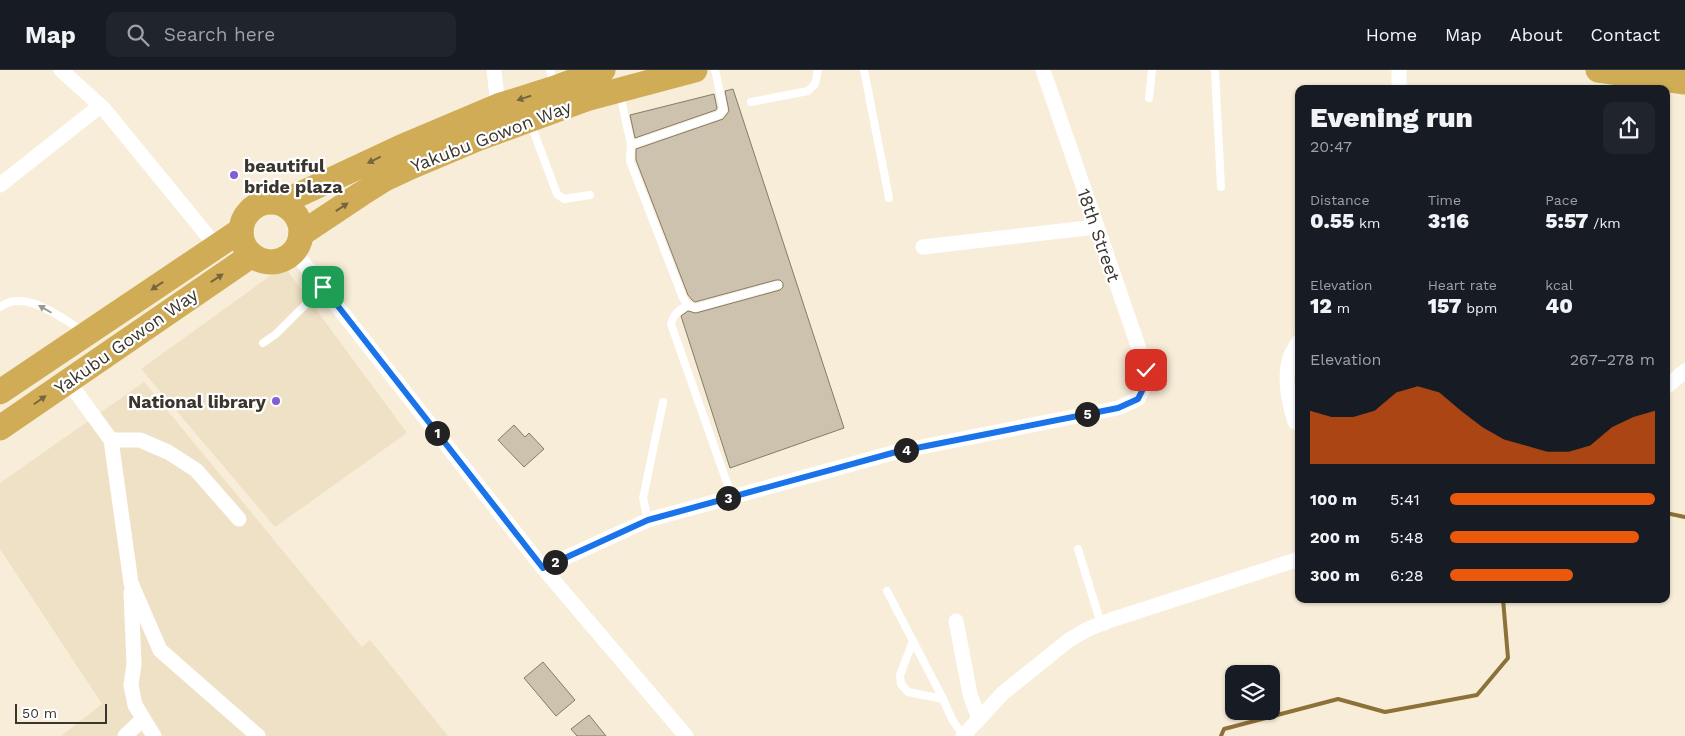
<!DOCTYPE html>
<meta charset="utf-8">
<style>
:root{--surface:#171b24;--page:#20242c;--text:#f1f3f6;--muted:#9ea1a6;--line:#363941;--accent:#ea580c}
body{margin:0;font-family:"Work Sans",sans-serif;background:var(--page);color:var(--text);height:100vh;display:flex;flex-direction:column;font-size:19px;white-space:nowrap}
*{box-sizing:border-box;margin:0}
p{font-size:16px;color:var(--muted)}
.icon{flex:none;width:28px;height:28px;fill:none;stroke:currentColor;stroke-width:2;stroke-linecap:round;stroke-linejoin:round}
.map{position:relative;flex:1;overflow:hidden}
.sheet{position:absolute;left:1295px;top:15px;width:375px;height:518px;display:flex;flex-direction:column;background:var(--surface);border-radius:10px;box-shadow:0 1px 4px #0004}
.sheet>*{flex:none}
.tools{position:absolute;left:1225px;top:595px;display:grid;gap:10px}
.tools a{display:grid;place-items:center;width:55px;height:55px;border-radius:10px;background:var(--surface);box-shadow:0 1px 4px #0004;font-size:25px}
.scale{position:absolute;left:15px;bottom:12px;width:92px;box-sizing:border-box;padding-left:5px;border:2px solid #3a362e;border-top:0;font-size:14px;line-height:18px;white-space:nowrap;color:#3a362e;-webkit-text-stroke:4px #fff;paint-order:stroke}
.pin{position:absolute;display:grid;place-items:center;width:42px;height:42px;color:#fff;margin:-21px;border-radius:10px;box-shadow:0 2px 8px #0006}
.km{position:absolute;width:25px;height:25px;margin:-12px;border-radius:50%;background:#222;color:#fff;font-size:14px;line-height:25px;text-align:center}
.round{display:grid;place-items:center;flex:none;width:52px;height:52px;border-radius:10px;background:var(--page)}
.summary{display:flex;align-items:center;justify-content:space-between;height:85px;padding:0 15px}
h1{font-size:28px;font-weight:800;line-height:38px}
.figures{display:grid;grid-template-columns:repeat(3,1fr);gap:8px;height:85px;padding:5px 15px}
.figures div{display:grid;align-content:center}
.figures b{font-size:21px;font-weight:800}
.figures small{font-size:14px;font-weight:400}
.figures p{font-size:14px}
.chart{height:140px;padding:10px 15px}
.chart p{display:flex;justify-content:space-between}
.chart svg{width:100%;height:90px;margin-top:5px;fill:var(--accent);opacity:.7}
ul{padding:0 15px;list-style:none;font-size:16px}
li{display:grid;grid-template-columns:80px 60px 1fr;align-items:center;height:38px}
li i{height:12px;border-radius:6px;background:var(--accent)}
header{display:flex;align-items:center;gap:30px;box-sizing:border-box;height:70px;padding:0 25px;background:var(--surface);border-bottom:1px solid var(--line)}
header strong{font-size:24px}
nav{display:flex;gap:28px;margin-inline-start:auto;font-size:18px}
.search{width:350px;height:45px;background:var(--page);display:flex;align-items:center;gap:12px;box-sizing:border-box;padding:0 18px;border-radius:10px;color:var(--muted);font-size:19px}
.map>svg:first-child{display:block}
.built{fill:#efe1c5}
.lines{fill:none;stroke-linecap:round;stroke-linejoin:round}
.stream{stroke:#8c7138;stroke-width:4}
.building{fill:#ccc2ae;stroke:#847b68}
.service{stroke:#fff;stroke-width:8}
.minor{stroke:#fff;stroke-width:15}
.trunk{stroke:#d0ac56;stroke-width:25}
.oneway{fill:#76653e}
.oneway2{fill:#9c9a96}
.route-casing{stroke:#fff;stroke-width:10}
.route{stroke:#1a73e8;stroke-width:6}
.poi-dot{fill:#815dd7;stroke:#fff;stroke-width:2}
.labels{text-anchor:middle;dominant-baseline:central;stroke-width:4.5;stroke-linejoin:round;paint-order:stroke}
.street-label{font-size:18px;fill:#3a362e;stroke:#fff}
.poi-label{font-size:18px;font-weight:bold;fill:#3a362e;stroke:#fff;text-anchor:start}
</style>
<header>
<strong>Map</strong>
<div class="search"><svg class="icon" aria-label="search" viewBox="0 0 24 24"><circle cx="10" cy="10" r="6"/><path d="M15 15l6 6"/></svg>Search here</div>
<nav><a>Home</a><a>Map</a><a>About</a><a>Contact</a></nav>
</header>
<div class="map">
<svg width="1685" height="666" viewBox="0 0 1685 666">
<rect width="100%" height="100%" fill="#f8edd8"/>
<g class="built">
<polygon points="284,196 407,363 275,457 141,299"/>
<polygon points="144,312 362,577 370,570 448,666 61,666 102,634 0,479 0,413"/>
</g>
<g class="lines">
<g class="stream">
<polyline points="1666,443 1685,447"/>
<polyline points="1221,666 1224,659 1338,629 1385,642 1477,625 1508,588 1503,529"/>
</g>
</g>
<g class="building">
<polygon points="733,19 844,358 730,398 681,246 688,241 696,243 780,220 783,217 783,213 780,210 776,210 695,232 692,230 688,225 636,90 636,79 723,49 729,41 725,21"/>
<polygon points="714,24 717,38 716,40 635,68 630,45"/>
<polygon points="514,355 525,367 529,363 544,379 524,397 498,370"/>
<polygon points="543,592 575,630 556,646 524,608"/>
<polygon points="589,645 606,666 577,666 571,659"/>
</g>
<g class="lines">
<g class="service">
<polyline points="550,0 554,15"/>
<polyline points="864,0 889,128"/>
<polyline points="1215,0 1221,117"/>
<polyline points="620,24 631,75 630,91 683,228 688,235 695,238 778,215"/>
<polyline points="1149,28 1152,0"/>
<polyline points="751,32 808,21 815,14 818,0"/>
<polyline points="530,52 557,124 564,129 590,125"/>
<polyline points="631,75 719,45 723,41 723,37 715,0"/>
<path d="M688,235C679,240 674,243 671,254L732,427"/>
<path d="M0,237C25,218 61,248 83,261"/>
<polyline points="263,273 276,264 323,217"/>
<polyline points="648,450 643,428 663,332"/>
<polyline points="1078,479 1101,554"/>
<polyline points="887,521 940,623 953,651 963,665"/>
<polyline points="913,571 900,605 901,614 908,622 943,629"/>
</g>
<g class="minor">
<polyline points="61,0 104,39 216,176"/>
<polyline points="494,0 498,36"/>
<polyline points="1399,0 1399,19"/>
<polyline points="0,115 100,36"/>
<polyline points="923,177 1095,157"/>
<polyline points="294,181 543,498 686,666"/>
<polyline points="68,311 111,370 131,513 160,580 258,666"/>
<polyline points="1666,317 1685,301"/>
<path d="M1295,352C1289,333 1283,305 1291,285C1293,281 1296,276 1299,271"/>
<polyline points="111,370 140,370 168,382 196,400 239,449"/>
<polyline points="543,498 648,450 896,382 1118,338 1138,329 1146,313 1146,299 1043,0"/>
<polyline points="131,522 134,594 131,615 135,635 154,666"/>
<polyline points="956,551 970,624 979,649"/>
<polyline points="125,666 143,649"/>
<polyline points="963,666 1003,623 1069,570 1088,559 1111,550 1299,489"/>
</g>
<g class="trunk">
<polyline points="1598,0 1685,12"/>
<circle cx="271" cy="162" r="30"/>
<polyline points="281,133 401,77 498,36 555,18 603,0"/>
<polyline points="301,164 361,124 385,109 413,96 477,69 586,29 695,0"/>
<polyline points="0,322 241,160"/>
<polyline points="0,358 252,185"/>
</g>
</g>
<defs><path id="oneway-solid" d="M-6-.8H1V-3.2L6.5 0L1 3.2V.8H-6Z" transform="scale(1.25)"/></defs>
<g class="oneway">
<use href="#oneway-solid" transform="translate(524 28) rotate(163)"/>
<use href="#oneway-solid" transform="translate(374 90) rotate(154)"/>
<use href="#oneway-solid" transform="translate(342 137) rotate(-34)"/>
<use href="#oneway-solid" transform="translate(217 208) rotate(-33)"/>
<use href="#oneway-solid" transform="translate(157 216) rotate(146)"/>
<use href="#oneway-solid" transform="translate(40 330) rotate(-35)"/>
</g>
<use class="oneway2" href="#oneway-solid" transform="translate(45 239) rotate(-150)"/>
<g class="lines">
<defs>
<polyline id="route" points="323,217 543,498 648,450 896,382 1118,338 1138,329 1146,313 1146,300"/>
</defs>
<use href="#route" class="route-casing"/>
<use href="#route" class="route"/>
</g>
<g class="poi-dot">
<circle cx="234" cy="105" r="5"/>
<circle cx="276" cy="331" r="5"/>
</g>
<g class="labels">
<g class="street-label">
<text transform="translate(491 66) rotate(-21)">Yakubu Gowon Way</text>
<text transform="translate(1099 165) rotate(71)">18th Street</text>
<text transform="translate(126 271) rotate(-35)">Yakubu Gowon Way</text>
</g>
<g class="poi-label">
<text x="244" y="95">beautiful<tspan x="244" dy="21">bride plaza</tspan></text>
<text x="266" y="331" text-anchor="end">National library</text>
</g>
</g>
</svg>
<div class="tools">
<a><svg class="icon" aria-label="layers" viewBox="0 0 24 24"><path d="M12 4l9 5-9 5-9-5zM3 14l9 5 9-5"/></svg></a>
</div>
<div class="scale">50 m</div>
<div class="pin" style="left:323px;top:217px;background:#1e9e55"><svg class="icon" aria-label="arrive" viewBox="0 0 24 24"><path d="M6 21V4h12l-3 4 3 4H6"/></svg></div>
<div class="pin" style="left:1146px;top:300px;background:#d93025"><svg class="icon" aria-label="check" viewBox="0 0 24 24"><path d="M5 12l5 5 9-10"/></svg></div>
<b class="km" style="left:437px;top:363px">1</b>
<b class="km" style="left:555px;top:492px">2</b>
<b class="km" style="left:728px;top:428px">3</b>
<b class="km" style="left:906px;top:380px">4</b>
<b class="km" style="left:1087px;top:344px">5</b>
<section class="sheet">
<div class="summary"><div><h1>Evening run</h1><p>20:47</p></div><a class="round"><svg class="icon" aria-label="share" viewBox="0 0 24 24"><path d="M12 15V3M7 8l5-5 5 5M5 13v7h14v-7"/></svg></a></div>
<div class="figures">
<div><p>Distance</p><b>0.55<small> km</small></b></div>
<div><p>Time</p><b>3:16</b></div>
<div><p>Pace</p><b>5:57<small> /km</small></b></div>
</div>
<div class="figures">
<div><p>Elevation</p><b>12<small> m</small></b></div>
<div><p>Heart rate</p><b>157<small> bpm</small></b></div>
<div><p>kcal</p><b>40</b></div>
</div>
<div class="chart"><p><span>Elevation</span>267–278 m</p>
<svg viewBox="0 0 160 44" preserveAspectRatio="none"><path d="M0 44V18L10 21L20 21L30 18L40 9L50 6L60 9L70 18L80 26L90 32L100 35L110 38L120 38L130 35L140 26L150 21L160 18V44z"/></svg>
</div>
<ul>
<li><b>100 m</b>5:41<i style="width:100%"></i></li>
<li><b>200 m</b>5:48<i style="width:92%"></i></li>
<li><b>300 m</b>6:28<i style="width:60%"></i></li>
</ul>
</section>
</div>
